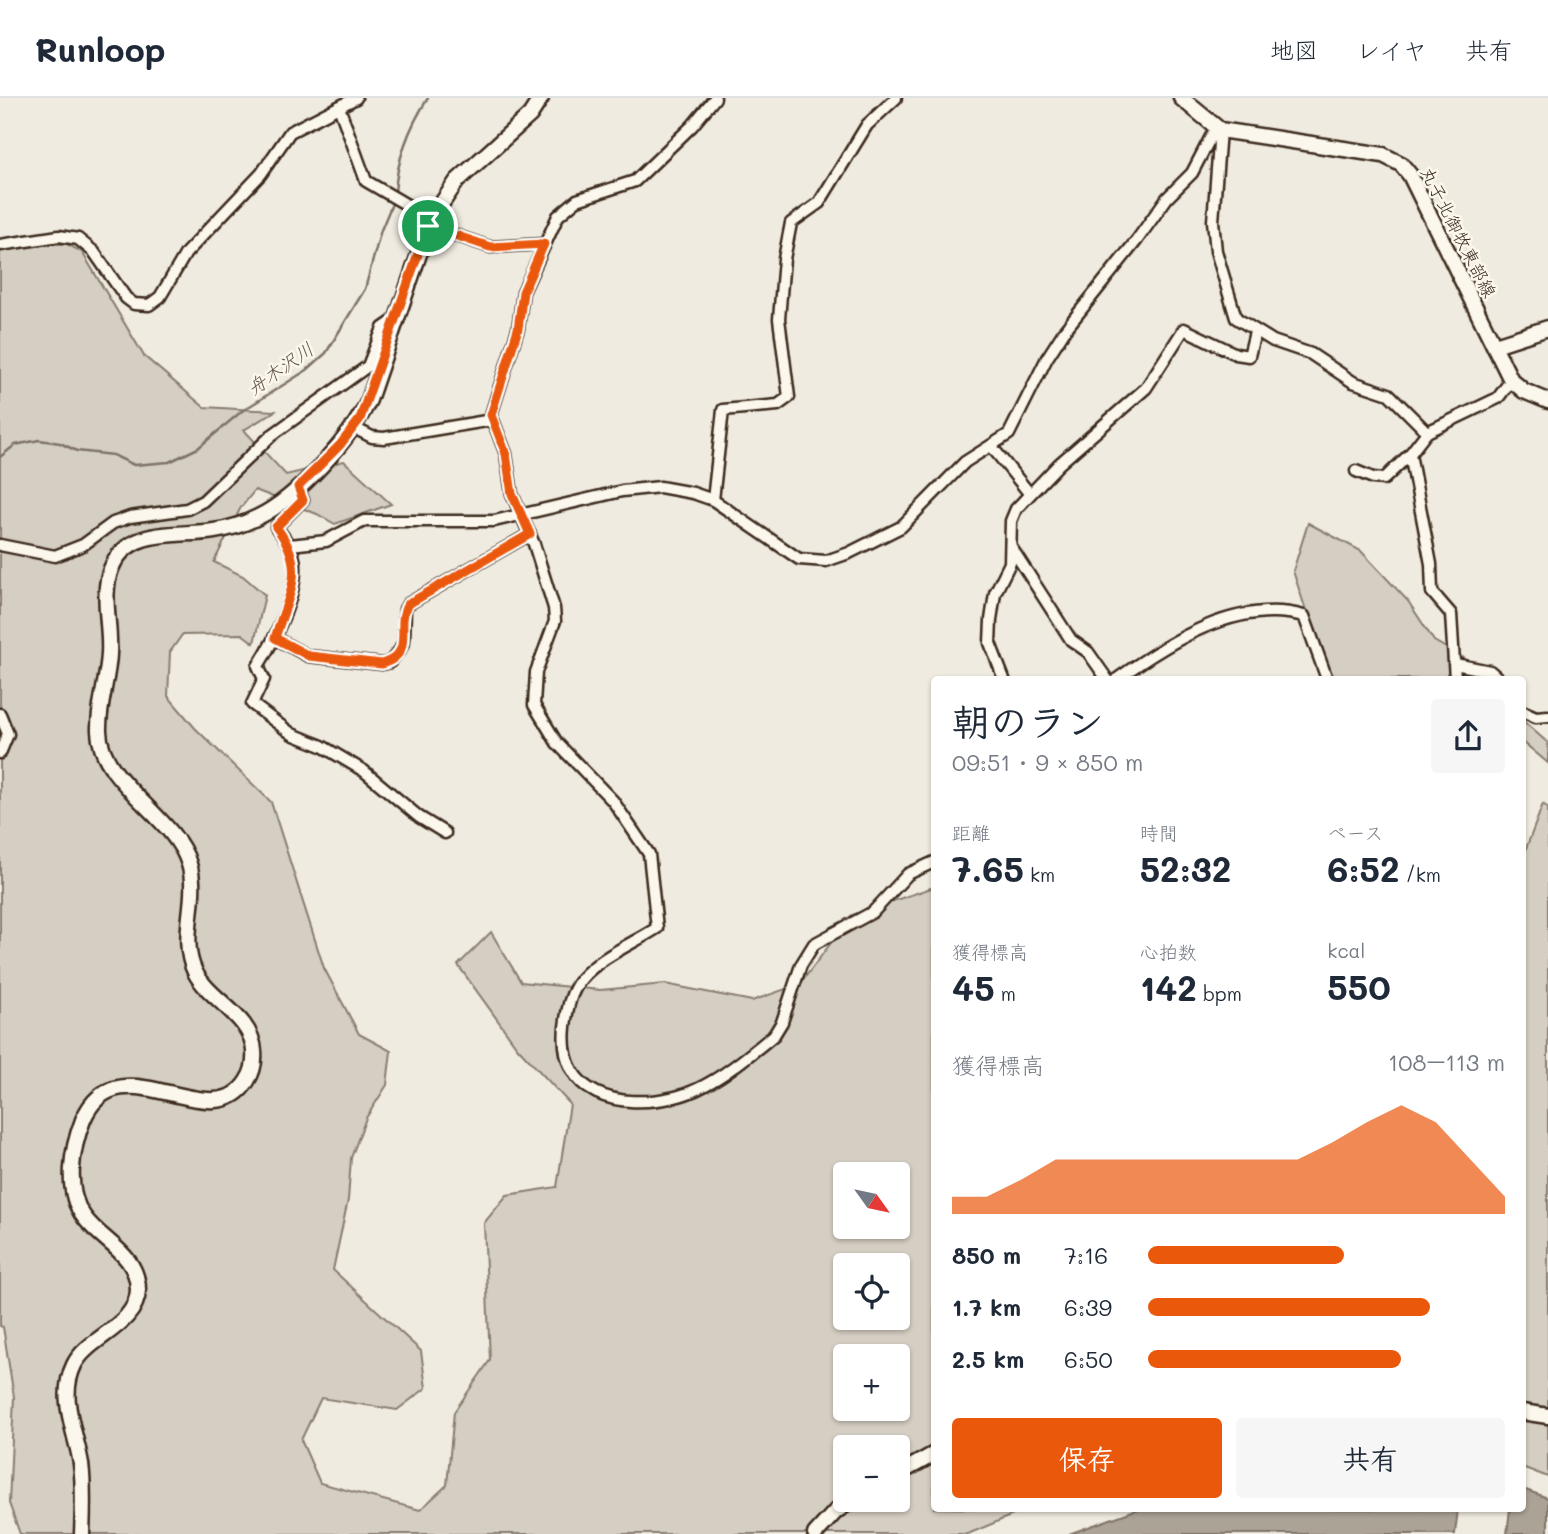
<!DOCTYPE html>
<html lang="ja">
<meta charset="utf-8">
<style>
:root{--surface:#fff;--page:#f6f6f7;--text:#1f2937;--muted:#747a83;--line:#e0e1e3;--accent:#ea580c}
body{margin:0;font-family:Mali,"Klee One",sans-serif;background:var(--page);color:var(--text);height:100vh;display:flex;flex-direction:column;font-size:26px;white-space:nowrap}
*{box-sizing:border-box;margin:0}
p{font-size:23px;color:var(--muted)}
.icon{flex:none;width:38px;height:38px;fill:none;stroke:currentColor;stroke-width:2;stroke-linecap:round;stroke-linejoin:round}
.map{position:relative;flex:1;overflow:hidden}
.details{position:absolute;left:931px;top:578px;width:595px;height:836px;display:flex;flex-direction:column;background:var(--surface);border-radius:7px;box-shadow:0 2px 5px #0004}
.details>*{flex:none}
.needle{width:46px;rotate:123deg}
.fabs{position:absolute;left:833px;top:1064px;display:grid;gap:14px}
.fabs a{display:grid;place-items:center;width:77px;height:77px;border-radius:7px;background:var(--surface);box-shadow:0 2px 5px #0004;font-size:35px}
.pin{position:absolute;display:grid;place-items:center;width:60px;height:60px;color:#fff;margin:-30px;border:4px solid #fff;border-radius:50%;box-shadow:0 2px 7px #0007}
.round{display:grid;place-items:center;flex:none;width:74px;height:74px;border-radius:7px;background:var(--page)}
.overview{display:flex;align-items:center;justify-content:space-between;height:119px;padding:0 21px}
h1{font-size:38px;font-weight:700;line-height:52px}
.stats{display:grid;grid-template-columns:repeat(3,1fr);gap:10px;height:119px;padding:7px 21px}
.stats div{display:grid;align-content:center}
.stats b{font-size:35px;font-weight:700}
.stats small{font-size:19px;font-weight:400}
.stats p{font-size:19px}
.chart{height:196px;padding:14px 21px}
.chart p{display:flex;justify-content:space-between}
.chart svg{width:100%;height:126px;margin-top:7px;fill:var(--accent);opacity:.7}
.cta{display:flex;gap:14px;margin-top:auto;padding:14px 21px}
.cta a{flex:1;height:80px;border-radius:7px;background:var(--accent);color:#fff;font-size:28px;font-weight:700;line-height:80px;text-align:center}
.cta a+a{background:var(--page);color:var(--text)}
ul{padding:0 21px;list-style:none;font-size:23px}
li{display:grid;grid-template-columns:112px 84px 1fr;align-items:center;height:52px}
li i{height:18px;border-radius:9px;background:var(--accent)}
header{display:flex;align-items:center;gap:42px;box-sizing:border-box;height:98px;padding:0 35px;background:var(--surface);border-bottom:2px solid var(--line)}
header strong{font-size:33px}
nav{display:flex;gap:38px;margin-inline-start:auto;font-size:24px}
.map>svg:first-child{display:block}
.green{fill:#d5cec3;stroke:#887c70;stroke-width:2;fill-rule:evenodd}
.water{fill:#aca397;stroke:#7f7367;stroke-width:2}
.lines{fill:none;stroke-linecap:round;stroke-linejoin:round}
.stream{stroke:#7f7367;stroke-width:2.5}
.street-casing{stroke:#3b2a1e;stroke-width:15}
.secondary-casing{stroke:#3b2a1e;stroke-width:19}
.street{stroke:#fbf7ec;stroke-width:10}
.secondary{stroke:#fbf7ec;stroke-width:14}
.route-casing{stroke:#fff;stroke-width:14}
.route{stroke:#ea580c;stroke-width:9}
.labels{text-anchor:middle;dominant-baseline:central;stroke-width:5;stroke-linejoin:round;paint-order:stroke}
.street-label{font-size:18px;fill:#3b2a1e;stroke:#fbf7ec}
.water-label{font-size:19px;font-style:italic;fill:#635448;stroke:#fbf7ec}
</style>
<header>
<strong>Runloop</strong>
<nav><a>地図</a><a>レイヤ</a><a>共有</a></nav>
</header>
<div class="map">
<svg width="1548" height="1436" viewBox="0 0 1548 1436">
<rect width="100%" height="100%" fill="#f0ebe0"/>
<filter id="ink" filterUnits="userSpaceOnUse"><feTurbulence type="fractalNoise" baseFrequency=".0143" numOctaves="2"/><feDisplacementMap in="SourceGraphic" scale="14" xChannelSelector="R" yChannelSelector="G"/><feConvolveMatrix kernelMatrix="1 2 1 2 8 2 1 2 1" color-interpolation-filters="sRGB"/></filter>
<g filter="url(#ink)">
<g class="green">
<path d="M0,146H67L82,154L144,258L204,309L275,313L244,332L286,377L344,363L391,406L335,426L317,416L255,392L240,411L214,464L243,478L265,497L254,545L242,536L182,537L170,554L168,598L195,630L271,704L324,870L359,936L391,953L387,987L366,1020L351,1060L348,1102L333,1172L421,1253L426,1290L397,1312L321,1300L301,1342L320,1385L420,1412L447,1387L454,1314L490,1262L484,1125L507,1097L557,1089L570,1006L517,949L458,867L491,834L521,884L600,892L665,886L752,903L800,886L852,817L934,789V1410L1027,1411L968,1436H20L9,1405L14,1299L3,1229L0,1228ZM845,1076H898V1129H845ZM845,1167H898V1220H845ZM845,1258H898V1311H845ZM845,1349H898V1402H845Z"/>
<polygon points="1308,425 1361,453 1408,503 1434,543 1464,560 1475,581 1336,581 1323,564 1293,473"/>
<polygon points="1523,623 1548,645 1548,665 1523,644"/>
<polygon points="1543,706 1548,710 1548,1379 1522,1369 1522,761"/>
</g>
<g class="water">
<polygon points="1523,1391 1548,1400 1548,1436 1507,1436 1510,1411 1522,1410"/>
<polygon points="1138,1411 1138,1410 1458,1411 1455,1436 1069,1436"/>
</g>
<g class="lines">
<g class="stream">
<path d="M395,95C397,61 410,28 428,0"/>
<polyline points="0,359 15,347 39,342 60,345 77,353 113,357 134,367 169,364 198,350 242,313 307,272 326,255 365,191 381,132 394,101"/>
</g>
<defs>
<g id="street">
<path d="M715,0L692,28L635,83L577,102L558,118L523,194L518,231L491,317L506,356L512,396L534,446L554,510L555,523L536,574L534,607L557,645L613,703L649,756L657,830C634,845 600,859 582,880C570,894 567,912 565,929C558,998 619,1012 675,999C710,991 746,960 774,937L782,924L801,867L814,846L873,814L908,776L934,764"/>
<polyline points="339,9 366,83 431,121"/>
<polyline points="1220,32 1213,123 1216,153 1236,220 1273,243 1311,256 1353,284 1389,296 1427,334 1498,300 1511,282"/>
<polyline points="428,128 490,149 544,146"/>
<polyline points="0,147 59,138 78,141 94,154 126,200 134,206 149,207 160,199 186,155 261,76 290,34 356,0"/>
<polyline points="354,330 372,339 384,340 492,322"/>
<polyline points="1427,334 1410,356 1431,466 1432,494 1451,516 1455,581"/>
<polyline points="992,349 1029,395"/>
<polyline points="1356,373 1373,380 1384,381 1410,356"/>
<path d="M298,389L303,402L276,429C285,440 294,452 295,467C297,497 274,543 258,568L264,581L252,606L292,636L322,648L364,673L419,719L445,735"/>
<polyline points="713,402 723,312 778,307 789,299 779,221 784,161 791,125 819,105 867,27 896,0"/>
<polyline points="0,447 55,458 83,447 113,425 130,419 187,411 203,403 272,337 368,268 383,230 396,221"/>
<polyline points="290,447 326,443 364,423 494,423 622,393 660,389 693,395 713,402 799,461 826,463 849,455 901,429 965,364 1009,336 1047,260 1065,232 1137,142 1167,100 1192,75 1216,29"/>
<polyline points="1011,449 1071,542 1088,554 1107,581"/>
<polyline points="275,540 308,558 382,566 390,564 400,552 404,543 405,511 408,506 530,436"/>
<polyline points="1455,566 1490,573 1499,581"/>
<polyline points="1004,581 990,545 991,522 995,495 1010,465 1011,423 1016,411 1059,366 1146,290 1184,231 1236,256 1249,258 1255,234"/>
<path d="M1117,581C1169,544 1237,500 1304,518L1327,581"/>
<polyline points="1522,613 1536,619 1548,618"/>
<polyline points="0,616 8,636 0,655"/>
</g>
<g id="secondary">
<polyline points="1181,0 1220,32 1383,57 1401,66 1410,77 1511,282 1524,293 1548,303"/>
<polyline points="1495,247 1548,230"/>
<polyline points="1522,1314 1548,1318"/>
<polyline points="898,1376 934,1356"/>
<path d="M82,1436C83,1413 84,1389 81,1366C76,1333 58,1300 74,1267C87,1239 137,1228 138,1192C138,1156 102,1144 84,1119C64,1093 72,1050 83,1022C117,941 211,1041 247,983C253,974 255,964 254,953C252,918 210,903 195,874C178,839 200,802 189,766C175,718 100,685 99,633C98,608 108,581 109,556C111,528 101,497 111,471C128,428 177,439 214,433C229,431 244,426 258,419C296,401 351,340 369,302L431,121L457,83L530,17L541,0"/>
<polyline points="815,1436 836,1413 853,1402"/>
</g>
</defs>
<use href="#street" class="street-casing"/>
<use href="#secondary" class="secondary-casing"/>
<use href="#street" class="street"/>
<use href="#secondary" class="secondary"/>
</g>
</g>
<g class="lines" filter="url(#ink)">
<defs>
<path id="route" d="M428,128L490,149L544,146L523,194L518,231L491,317L506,356L512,396L530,436L408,506C394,527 417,555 382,566L309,558L275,540C289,495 308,470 276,429L303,402L298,389L340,347L360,321Z"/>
</defs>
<use href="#route" class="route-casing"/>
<use href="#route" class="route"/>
</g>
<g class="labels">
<g class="street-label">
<text transform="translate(1459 134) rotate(63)">丸子北御牧東部線</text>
</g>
<g class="water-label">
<text transform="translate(280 270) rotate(-35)">舟木沢川</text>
</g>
</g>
</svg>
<div class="fabs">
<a><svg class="needle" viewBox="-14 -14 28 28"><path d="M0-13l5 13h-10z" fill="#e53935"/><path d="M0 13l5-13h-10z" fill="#747a83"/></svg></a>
<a><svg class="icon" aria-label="locate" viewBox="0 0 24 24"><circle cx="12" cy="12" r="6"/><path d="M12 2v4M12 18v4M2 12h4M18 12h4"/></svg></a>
<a>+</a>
<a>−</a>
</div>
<div class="pin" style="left:428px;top:128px;background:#1e9e55"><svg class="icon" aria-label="arrive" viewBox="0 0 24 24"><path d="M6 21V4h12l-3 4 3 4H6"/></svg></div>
<section class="details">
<div class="overview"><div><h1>朝のラン</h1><p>09:51 · 9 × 850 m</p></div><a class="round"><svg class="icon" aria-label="share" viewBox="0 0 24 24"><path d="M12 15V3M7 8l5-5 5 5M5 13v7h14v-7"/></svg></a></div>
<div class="stats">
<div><p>距離</p><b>7.65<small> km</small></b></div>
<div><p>時間</p><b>52:32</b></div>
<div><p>ペース</p><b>6:52<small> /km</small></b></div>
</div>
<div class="stats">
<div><p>獲得標高</p><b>45<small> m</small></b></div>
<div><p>心拍数</p><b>142<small> bpm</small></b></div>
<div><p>kcal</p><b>550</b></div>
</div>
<div class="chart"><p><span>獲得標高</span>108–113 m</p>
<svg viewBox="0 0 160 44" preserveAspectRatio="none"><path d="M0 44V38L10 38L20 32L30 25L40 25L50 25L60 25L70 25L80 25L90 25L100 25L110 19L120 12L130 6L140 12L150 25L160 38V44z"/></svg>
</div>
<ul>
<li><b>850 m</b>7:16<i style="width:55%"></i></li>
<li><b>1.7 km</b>6:39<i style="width:79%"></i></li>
<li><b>2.5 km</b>6:50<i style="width:71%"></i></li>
</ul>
<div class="cta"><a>保存</a><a>共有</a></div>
</section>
</div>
